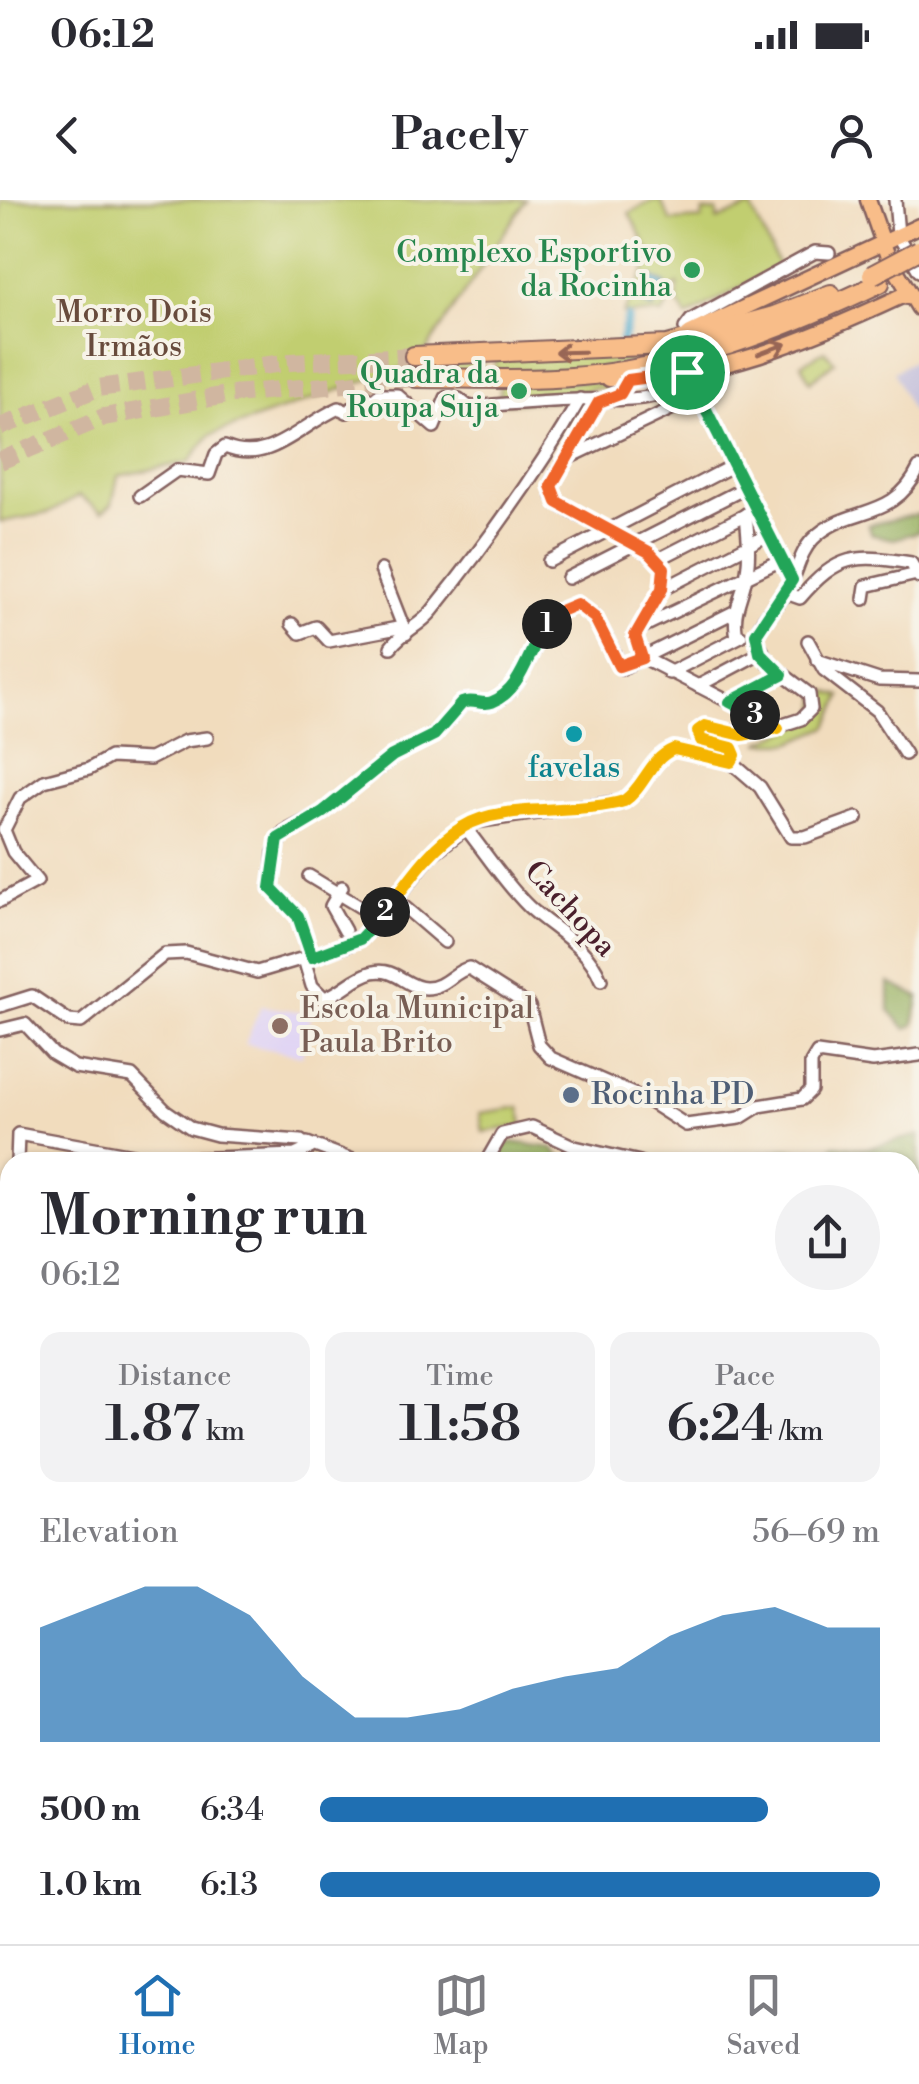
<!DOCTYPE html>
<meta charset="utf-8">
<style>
:root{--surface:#fff;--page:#f2f2f3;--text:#2b2b33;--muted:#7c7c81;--line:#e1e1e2;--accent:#1f6fb2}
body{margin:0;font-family:"Libre Bodoni",serif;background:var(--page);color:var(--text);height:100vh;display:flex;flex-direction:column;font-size:38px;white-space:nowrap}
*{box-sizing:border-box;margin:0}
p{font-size:32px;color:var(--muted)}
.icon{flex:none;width:55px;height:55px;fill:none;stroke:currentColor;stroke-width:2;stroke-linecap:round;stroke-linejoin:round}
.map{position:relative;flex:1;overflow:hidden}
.sheet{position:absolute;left:0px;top:952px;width:920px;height:792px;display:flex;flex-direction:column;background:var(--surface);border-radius:30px 30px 0 0;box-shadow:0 2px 8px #0004}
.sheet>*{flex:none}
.pin{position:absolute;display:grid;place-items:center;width:85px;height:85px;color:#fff;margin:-42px;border:5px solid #fff;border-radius:50%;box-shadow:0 2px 10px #0007}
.km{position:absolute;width:50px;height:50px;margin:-25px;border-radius:50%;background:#222;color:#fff;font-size:28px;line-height:50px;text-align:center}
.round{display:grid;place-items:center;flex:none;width:105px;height:105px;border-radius:52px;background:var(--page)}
.overview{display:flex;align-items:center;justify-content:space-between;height:170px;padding:0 40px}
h1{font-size:55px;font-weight:600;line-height:75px}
.figures{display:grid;grid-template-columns:repeat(3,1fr);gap:15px;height:170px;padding:10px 40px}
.figures div{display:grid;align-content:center;border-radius:20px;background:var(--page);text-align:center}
.figures b{font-size:50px;font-weight:600}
.figures small{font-size:28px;font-weight:400}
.figures p{font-size:28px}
.chart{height:280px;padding:20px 40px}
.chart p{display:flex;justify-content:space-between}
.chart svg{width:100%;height:180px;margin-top:10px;fill:var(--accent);opacity:.7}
ul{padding:0 40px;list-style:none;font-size:32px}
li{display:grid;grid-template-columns:160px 120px 1fr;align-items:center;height:75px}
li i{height:25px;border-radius:12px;background:var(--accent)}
.status{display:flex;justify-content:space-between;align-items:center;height:70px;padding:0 50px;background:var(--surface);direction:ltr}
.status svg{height:28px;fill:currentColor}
header{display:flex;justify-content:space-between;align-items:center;height:130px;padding:0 40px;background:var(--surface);font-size:45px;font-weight:600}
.tab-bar{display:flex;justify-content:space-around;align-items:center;height:140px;border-top:2px solid var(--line);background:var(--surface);font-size:28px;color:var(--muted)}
.tab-bar a{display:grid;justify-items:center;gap:5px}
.tab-bar .active{color:var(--accent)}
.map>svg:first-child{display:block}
.built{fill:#e0d4f4}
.industrial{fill:#c4c0db}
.green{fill:#c1ce70;stroke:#86764e;stroke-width:2.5}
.forest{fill:#98b162;stroke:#716846;stroke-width:2.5}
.water{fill:#4ea8cb;stroke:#4c647b;stroke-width:2.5}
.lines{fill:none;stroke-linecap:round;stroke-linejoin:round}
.canal{stroke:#4ea8cb;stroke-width:9}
.highway-tunnel{stroke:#d0b6a0;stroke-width:18;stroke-dasharray:18 9;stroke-linecap:butt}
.minor-casing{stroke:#84615e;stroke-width:16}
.major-casing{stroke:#84615e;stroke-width:19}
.highway-casing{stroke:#84615e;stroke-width:22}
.minor{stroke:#fff;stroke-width:11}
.major{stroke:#f8bd89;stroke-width:14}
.highway{stroke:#f8bd89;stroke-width:18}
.highway-bridge-casing{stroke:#84615e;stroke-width:22;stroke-linecap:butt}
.highway-bridge{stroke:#f8bd89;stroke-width:18}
.oneway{stroke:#986655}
.split-1-casing{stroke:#fff;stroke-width:20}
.split-2-casing{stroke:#fff;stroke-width:20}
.split-3-casing{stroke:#fff;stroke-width:20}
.split-4-casing{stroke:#fff;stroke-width:20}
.split-1{stroke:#f0652b;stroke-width:12}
.split-2{stroke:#22a559;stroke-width:12}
.split-3{stroke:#f5b400;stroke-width:12}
.split-4{stroke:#22a559;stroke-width:12}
.leisure-dot{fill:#2e9e5b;stroke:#f7f3e8;stroke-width:4}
.culture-dot{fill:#0f9aa8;stroke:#f7f3e8;stroke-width:4}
.education-dot{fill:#8d6e63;stroke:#f7f3e8;stroke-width:4}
.service-dot{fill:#5c6f8a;stroke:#f7f3e8;stroke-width:4}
.labels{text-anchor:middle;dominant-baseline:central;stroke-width:8;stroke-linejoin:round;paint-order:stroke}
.leisure-label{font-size:30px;fill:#27864d;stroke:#f7f3e8;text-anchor:end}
.park-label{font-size:30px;fill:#684b3c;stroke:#f7f3e8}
.culture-label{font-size:30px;fill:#0d838f;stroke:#f7f3e8}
.street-label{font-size:30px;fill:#4a1f2b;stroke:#f7f3e8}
.education-label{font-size:30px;fill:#785e54;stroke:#f7f3e8;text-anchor:start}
.service-label{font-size:30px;fill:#4e5e75;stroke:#f7f3e8;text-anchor:start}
</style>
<div class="status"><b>06:12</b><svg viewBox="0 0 49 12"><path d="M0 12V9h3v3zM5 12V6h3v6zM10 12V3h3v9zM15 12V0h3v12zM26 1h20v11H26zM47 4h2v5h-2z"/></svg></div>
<header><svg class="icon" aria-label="back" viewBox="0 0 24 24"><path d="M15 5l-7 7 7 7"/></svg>Pacely<svg class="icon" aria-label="person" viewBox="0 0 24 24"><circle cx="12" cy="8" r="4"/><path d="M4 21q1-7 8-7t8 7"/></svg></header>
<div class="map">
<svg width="919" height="1744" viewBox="0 0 919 1744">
<rect width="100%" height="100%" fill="#f7f3e8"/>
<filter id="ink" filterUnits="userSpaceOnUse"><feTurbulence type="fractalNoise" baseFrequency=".01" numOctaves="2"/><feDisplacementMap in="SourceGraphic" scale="20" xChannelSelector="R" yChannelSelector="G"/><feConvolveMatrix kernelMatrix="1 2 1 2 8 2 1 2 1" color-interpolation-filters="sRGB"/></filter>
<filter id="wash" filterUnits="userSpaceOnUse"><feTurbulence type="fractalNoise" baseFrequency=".0048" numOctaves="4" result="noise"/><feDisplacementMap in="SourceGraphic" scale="40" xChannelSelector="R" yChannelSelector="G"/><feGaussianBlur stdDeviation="2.25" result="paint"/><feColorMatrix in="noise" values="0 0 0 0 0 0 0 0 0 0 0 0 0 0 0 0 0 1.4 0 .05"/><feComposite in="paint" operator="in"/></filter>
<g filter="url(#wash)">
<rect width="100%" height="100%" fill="#f1dcbd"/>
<g class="built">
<polygon points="261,806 311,813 302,856 245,844"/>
<polygon points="0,1242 10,1244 10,1367 0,1374"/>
</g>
<polygon class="industrial" points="916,159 919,207 911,211 894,172"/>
<g class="green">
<polygon points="0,0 526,0 420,160 482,158 482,173 414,174 413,164 210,235 189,262 118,276 112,304 102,312 79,296 49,313 0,322"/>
<polygon points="654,0 660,0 671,21 702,19 703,12 717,11 717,20 751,7 779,66 687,117 677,101 678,84 670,89 668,105 662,114 623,114 652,57 629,13"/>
<polygon points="824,151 835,162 810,182 801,164"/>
<polygon points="638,152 640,160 592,170 495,173 495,158"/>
<polygon points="572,181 619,183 622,188 612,195 601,188 590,189 573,199 501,204 499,184"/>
<polygon points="819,489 842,496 828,527 790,543 759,543 816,518"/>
<polygon points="520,907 523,926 483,932 480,913"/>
</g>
<g class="forest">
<polygon points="919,314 919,332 894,339 872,335 868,325"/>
<polygon points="889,783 919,797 914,825 906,829 889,810"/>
<polygon points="919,935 919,1187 910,1186 910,962 825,962 834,945 864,949"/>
<polygon points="512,942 552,948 566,962 493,962 501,947"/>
<polygon points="786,949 797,951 804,962 750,962 754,956"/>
<polygon points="919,1231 919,1744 0,1744 0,1375 10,1367 4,1390 10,1397 10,1735 910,1735 910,1232"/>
</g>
<polygon class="water" points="652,77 666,84 653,109 640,103"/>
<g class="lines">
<polyline class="canal" points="622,141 628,118"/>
</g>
</g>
<g filter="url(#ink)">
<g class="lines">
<g class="highway-tunnel">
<polyline points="0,227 98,188 291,162 414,156"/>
<polyline points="0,261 104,217 232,194 416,178"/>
</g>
<defs>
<g id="minor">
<polyline points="895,0 898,35 919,71"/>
<polyline points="685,128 691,120 815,52 829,53"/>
<polyline points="688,174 792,380"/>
<polyline points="628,179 621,194 599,203 552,282 553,296 562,306 637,344 664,367 663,389 635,436 642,457 778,527"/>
<polyline points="568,258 698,196"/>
<path d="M140,296L177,270L209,274L216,254L225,247C269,266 300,225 339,208L347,212L366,197L372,201L379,195H397L434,227L446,198L459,199L469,207C505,204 542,201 578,200C625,198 646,205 691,181"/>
<polyline points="659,359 749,313"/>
<polyline points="549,361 732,266"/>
<polyline points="381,370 406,434"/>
<polyline points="568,378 743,289"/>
<polyline points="663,389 768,335"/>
<path d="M786,393L800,398C838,354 855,354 911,363L919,377"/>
<polyline points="864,399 866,386 917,374"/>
<polyline points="292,424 300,433 316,427 329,441 403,427"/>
<polyline points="638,429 781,360"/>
<path d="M737,437C732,413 740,403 745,381C751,359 748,337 746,314"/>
<polyline points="808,441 824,470 877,511 905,554"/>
<path d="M391,447C402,432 420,426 432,411C486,344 537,274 580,199"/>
<polyline points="817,460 879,480 919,481"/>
<polyline points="669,473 741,436"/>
<polyline points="698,486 760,453"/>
<polyline points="730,502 781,475"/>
<polyline points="731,562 760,587 791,637 805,637 857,618"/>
<path d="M464,626C485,652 505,684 529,707C555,731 587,745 601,780"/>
<polyline points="309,676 380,719"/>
<polyline points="342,687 331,706 345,731"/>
<polyline points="395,699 445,742"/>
<polyline points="0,701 37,681 13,652 4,630 20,598 44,581 89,569 110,557 150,559 185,541 207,538"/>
<path d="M312,757L298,716L271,688L274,653L284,632L323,612L397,553L434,535L465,501C474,500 481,505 489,503C533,494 527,417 577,404L595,418L622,468L734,412"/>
<path d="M304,759L312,786L324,798C342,793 353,777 373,772C396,767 406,788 426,788C445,788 454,771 469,768L529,806L539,845L551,858L647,900L686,925L740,918L759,906L802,899L811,890V863L817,853L873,861L919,855"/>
<path d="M0,806L32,796L69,821L81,822L165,754L186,753L257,772L348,745L373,728L431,655L474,622L623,601C645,587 649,558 673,549L731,562L733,550L701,539L700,529L758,533L801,519L811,509L809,494L768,463L756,438C759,418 774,410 785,394C797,377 798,354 813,339C848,304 893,323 919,268"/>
<polyline points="0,830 25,824 53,854 75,867 132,876 165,910 191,928 217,935 301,941 310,948 295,955 160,960 18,934 17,962"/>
<polyline points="307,943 358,962"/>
<polyline points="486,962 502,934 532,927 575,947 640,962"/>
<polyline points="0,990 10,979"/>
<polyline points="0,1011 10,1003"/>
<polyline points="0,1199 10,1209"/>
<polyline points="0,1238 10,1240"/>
</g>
<g id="major">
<polyline points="868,0 888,57 919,108"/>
<polyline points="690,133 919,26"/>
<path d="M609,179C711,181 810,139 902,96L912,97"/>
</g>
<g id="highway">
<polyline points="414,156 667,145 774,116 831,94"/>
<path d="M416,178C467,178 520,181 571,177C677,170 784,129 880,83"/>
</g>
</defs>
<use href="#minor" class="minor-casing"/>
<use href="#major" class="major-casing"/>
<use href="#highway" class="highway-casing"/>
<use href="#minor" class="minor"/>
<use href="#major" class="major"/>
<use href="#highway" class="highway"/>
<defs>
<polyline id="highway-bridge" points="872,75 919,50"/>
</defs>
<use href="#highway-bridge" class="highway-bridge-casing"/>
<use href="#highway-bridge" class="highway-bridge"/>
</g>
<defs><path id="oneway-shaft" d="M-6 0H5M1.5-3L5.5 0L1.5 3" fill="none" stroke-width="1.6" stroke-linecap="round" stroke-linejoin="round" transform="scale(2.5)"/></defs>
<g class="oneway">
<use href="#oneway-shaft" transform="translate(772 149) rotate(-21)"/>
<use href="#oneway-shaft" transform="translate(570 152) rotate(179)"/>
</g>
</g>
<g class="lines" filter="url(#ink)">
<defs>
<polyline id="split-1" points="547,424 558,412 577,404 595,418 619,466 642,458 635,436 662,389 664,368 649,352 557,302 551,286 599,202 620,194 628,180 687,172"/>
<path id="split-2" d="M385,712L360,739L312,757L298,716L271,688L278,639L323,612L392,556L434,535L462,503C473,498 482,506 492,502C524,489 528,448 547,424"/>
<path id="split-3" d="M385,712C408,682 430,647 463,627C502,602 577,615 624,601C645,587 649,559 674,549L731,562L735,555L732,548L701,540L698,531L705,526L742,535L778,528L755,515"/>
<polyline id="split-4" points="687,172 792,380 756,434 760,453 782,475 730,502 755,515"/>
</defs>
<use href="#split-1" class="split-1-casing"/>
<use href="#split-2" class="split-2-casing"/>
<use href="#split-3" class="split-3-casing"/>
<use href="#split-4" class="split-4-casing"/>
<use href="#split-1" class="split-1"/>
<use href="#split-2" class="split-2"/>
<use href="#split-3" class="split-3"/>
<use href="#split-4" class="split-4"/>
</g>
<g class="leisure-dot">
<circle cx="692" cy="70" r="10"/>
<circle cx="519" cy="191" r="10"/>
</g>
<circle class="culture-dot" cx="574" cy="534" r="10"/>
<circle class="education-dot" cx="280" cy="826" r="10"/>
<circle class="service-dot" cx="571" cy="895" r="10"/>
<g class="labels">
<g class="leisure-label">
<text x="672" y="53">Complexo Esportivo<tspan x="672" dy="34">da Rocinha</tspan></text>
<text x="499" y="174">Quadra da<tspan x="499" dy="34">Roupa Suja</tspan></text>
</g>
<g class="park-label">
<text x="134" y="113">Morro Dois<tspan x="134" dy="34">Irmãos</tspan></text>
</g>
<g class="culture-label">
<text x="574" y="568">favelas</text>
</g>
<g class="street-label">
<text transform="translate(570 709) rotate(47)">Cachopa</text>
</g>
<g class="education-label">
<text x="300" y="809">Escola Municipal<tspan x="300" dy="34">Paula Brito</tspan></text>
</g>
<g class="service-label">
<text x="591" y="895">Rocinha PD</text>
</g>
</g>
</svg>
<div class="pin" style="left:687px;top:172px;background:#1e9e55"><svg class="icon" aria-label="arrive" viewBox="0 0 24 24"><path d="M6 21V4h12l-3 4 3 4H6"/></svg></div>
<b class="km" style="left:547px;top:424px">1</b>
<b class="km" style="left:385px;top:712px">2</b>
<b class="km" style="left:755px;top:515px">3</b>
<section class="sheet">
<div class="overview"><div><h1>Morning run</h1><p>06:12</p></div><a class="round"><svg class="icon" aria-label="share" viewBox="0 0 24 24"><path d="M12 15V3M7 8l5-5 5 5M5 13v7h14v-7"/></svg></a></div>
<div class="figures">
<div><p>Distance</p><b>1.87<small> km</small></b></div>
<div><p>Time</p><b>11:58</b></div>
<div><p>Pace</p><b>6:24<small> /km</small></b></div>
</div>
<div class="chart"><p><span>Elevation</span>56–69 m</p>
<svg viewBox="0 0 160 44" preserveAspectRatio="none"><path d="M0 44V16L10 11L20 6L30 6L40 13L50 28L60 38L70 38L80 36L90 31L100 28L110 26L120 18L130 13L140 11L150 16L160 16V44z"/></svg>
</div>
<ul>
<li><b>500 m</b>6:34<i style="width:80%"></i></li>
<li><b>1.0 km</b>6:13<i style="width:100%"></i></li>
</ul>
</section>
</div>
<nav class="tab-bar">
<a class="active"><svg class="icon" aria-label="home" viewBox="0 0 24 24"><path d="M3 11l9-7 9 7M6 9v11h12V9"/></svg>Home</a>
<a><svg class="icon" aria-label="map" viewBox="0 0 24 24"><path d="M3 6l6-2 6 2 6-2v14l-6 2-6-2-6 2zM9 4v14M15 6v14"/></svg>Map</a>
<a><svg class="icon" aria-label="saved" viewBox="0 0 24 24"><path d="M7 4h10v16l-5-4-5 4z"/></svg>Saved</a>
</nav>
